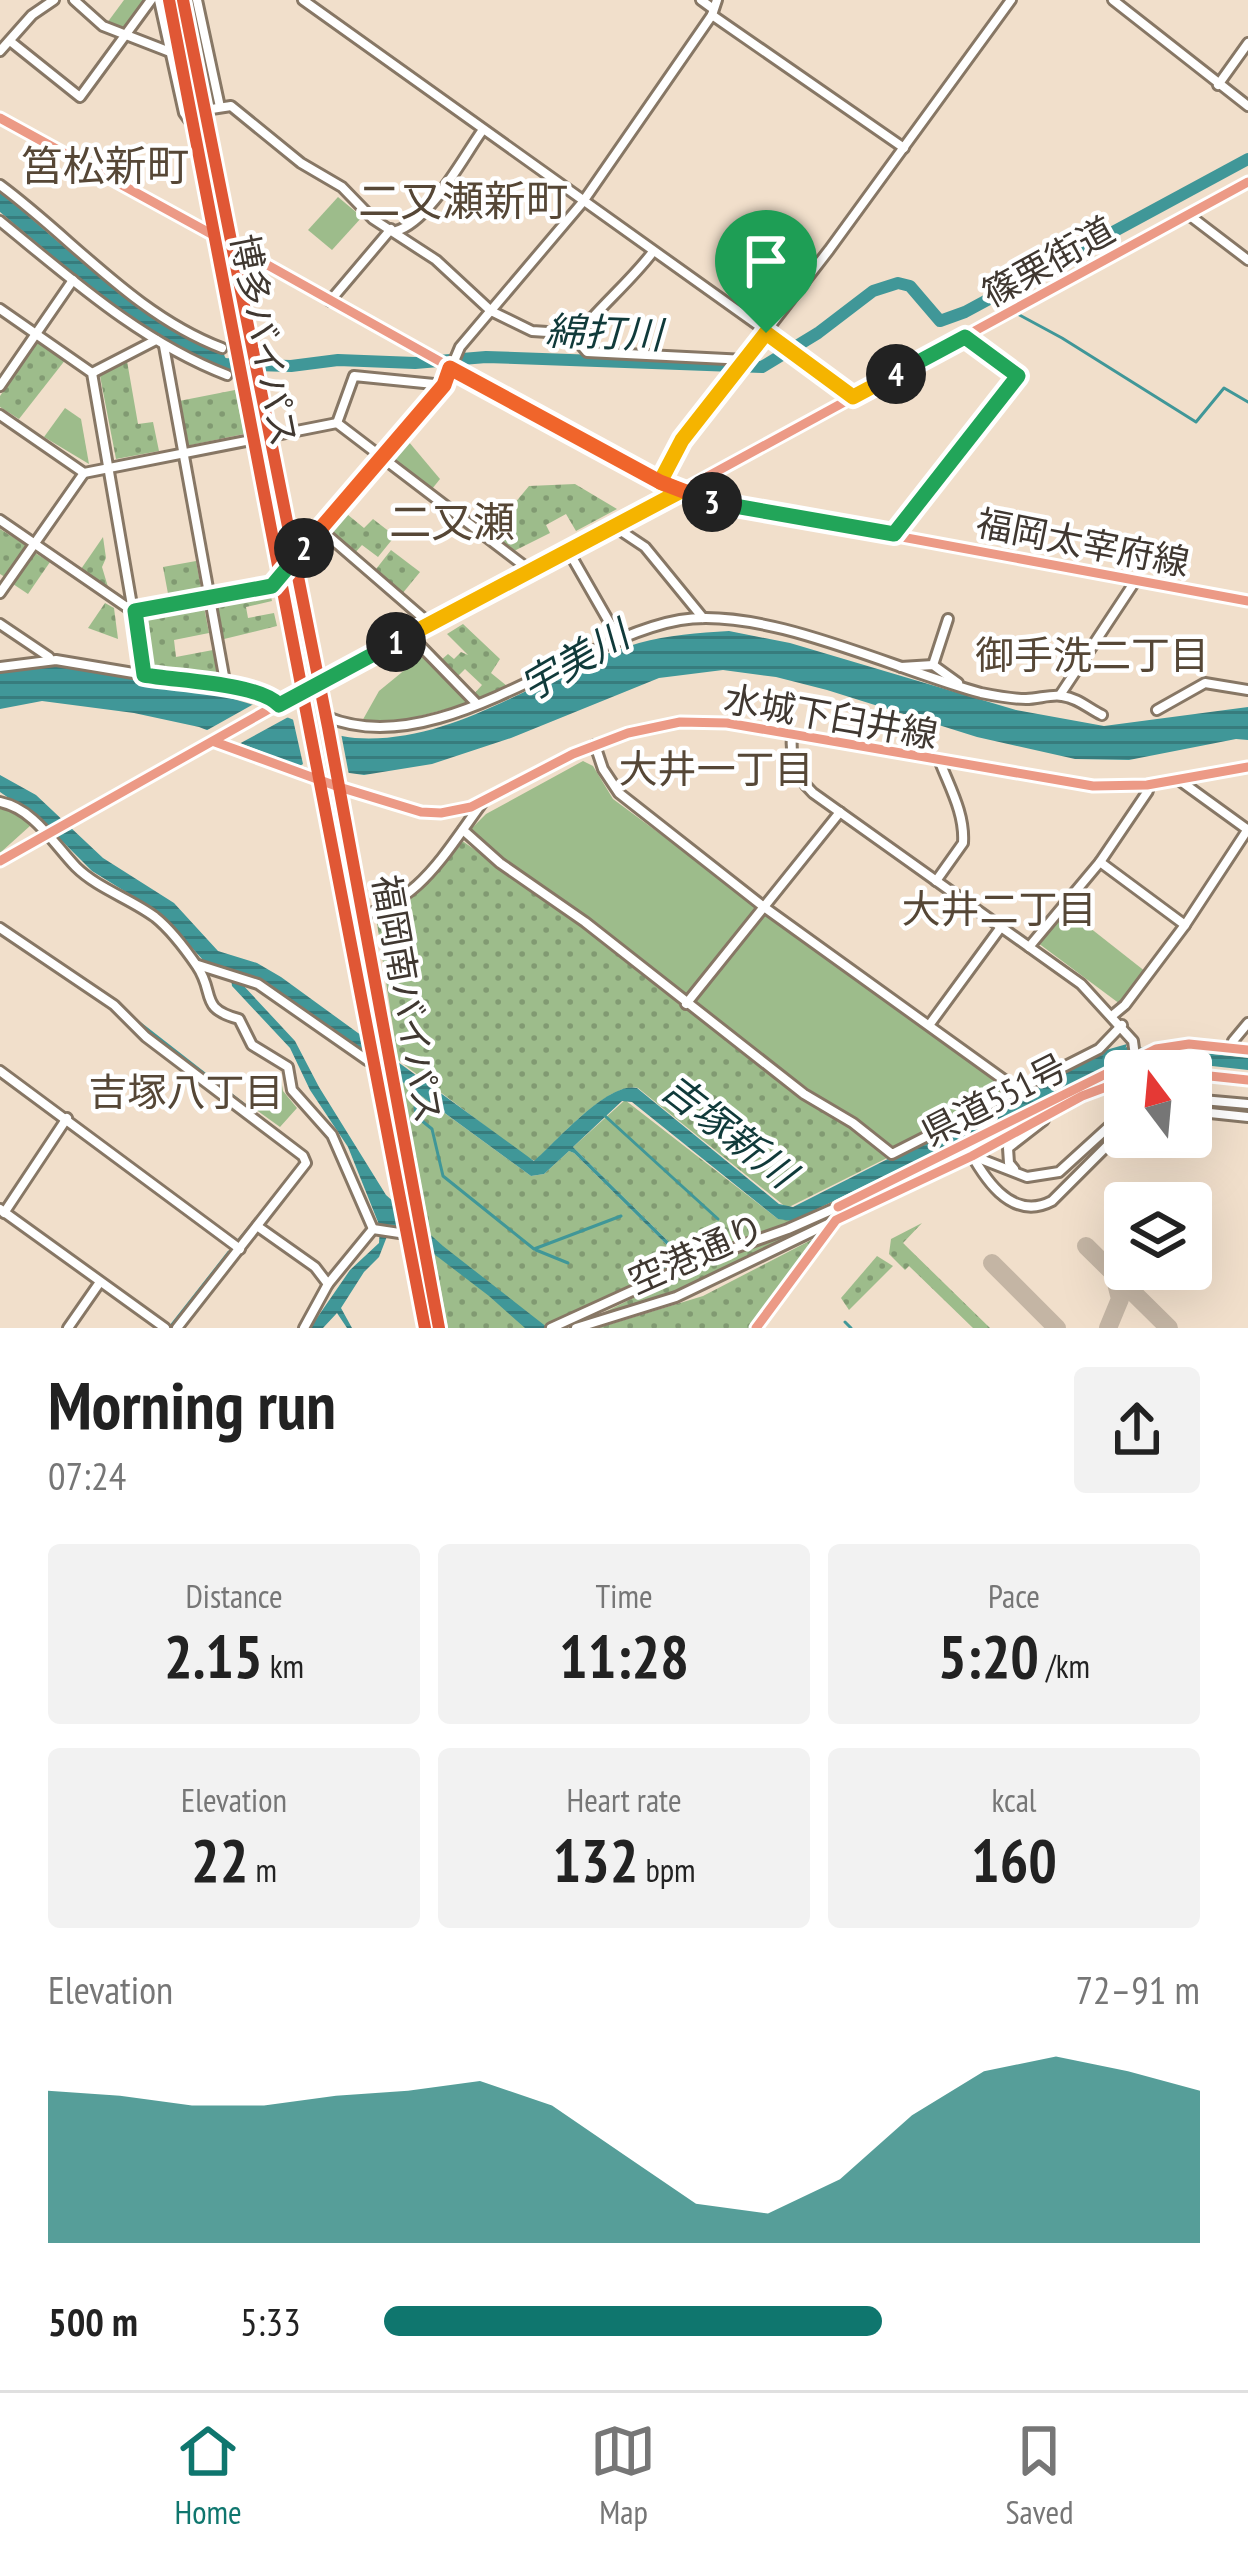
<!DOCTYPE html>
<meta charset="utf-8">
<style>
:root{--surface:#fff;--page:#f2f2f2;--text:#222;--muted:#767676;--line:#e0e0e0;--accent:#0f766e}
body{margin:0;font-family:"PT Sans Narrow","Noto Sans JP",sans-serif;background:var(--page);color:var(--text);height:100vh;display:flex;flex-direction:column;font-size:45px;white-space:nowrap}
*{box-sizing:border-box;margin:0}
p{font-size:39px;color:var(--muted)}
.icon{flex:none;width:66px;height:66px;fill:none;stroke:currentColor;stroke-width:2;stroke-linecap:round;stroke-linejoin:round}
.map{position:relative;height:1328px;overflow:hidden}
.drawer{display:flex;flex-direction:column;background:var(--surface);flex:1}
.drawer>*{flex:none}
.needle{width:78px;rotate:344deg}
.buttons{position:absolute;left:1104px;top:1050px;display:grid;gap:24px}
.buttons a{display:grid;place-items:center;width:108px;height:108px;border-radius:12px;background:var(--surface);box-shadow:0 12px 48px #0002;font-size:60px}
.pin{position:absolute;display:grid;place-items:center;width:102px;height:102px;color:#fff;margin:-123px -51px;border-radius:50% 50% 50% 0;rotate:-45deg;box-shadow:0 0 12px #0007}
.pin .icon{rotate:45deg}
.km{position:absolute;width:60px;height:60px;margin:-30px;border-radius:50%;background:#222;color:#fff;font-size:33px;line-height:60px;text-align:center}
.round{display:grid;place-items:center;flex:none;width:126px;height:126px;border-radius:12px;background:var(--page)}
.headline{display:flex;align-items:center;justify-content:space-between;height:204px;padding:0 48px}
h1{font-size:66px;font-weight:600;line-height:90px}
.figures{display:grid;grid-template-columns:repeat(3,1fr);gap:18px;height:204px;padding:12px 48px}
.figures div{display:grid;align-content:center;border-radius:12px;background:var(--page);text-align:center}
.figures b{font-size:60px;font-weight:600}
.figures small{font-size:33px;font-weight:400}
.figures p{font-size:33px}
.chart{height:336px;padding:24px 48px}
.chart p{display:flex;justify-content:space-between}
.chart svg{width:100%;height:216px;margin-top:12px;fill:var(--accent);opacity:.7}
ul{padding:0 48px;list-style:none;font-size:39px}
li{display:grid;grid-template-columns:192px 144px 1fr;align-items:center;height:90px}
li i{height:30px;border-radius:15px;background:var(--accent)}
.tabs{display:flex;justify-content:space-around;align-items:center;height:168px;border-top:3px solid var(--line);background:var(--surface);font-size:33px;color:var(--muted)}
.tabs a{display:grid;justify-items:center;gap:6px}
.tabs .on{color:var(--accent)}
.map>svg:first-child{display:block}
.grass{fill:url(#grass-dots)}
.green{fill:#9dbc8b}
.water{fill:url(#water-rules)}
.pier{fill:#f1dfcb}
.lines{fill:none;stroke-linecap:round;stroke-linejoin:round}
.stream{stroke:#409798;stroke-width:3}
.river{stroke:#409798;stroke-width:12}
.taxiway{stroke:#c4b5a4;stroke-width:18}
.minor-casing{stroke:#877765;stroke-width:14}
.major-casing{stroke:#fff;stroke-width:15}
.highway-casing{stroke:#fff;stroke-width:18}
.minor{stroke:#fff;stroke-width:8}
.major{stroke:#ec9a86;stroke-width:9}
.highway{stroke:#e05735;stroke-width:12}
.split-1-casing{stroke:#fff;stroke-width:24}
.split-2-casing{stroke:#fff;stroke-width:24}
.split-3-casing{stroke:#fff;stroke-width:24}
.split-4-casing{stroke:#fff;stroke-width:24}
.split-5-casing{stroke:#fff;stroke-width:24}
.split-1{stroke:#f5b400;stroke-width:15}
.split-2{stroke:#22a559;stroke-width:15}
.split-3{stroke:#f0652b;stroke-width:15}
.split-4{stroke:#22a559;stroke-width:15}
.split-5{stroke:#f5b400;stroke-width:15}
.labels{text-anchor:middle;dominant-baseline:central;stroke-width:9;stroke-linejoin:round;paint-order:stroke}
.street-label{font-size:36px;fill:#403831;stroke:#fff}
.water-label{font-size:39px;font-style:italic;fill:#103a3a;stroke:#fff}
.neighbourhood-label{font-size:39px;fill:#564736;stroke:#fff}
.quarter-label{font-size:42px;fill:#564736;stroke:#fff}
</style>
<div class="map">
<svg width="1248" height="1328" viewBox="0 0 1248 1328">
<defs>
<pattern id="grass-dots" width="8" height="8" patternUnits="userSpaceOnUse" patternTransform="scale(3)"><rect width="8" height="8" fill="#9dbc8b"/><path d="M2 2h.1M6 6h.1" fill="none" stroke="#819a72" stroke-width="1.8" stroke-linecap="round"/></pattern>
<pattern id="water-rules" width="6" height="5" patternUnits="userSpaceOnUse" patternTransform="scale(3)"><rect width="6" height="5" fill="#409798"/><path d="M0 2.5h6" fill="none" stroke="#377c7d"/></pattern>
</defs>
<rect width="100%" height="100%" fill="#f1dfcb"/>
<g class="grass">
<polygon points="38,341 66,359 19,419 0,407 0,396"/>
<polygon points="127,361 138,424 153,422 159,451 116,459 100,376"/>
<polygon points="235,390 244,434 186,446 179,401"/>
<polygon points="575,484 617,509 576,531 566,514 546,525 550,533 512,552 489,534 529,486"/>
<polygon points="342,510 364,528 373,519 395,536 378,557 362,545 353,555 325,530"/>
<polygon points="0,529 27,546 5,577 0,574"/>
<polygon points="103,537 106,558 102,567 108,587 81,569"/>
<polygon points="391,550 420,572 402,594 373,573"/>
<polygon points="35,553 50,562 28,594 13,584"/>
<polygon points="196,561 202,593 169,599 163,567"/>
<polygon points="270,592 272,601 246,607 248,618 274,613 277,626 220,640 214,605"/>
<polygon points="105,603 114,608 118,639 88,628"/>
<polygon points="204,607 209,633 174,640 176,657 213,650 220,683 152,670 141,620"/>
<polygon points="463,624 500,659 491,673 507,686 477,699 473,695 482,685 465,669 456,678 440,661 448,654 454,659 461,652 468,655 447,634"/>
<path d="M461,840L546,899L782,1083L851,1126L889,1157L787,1208L638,1088C607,1082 557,1141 535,1161L525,1156L398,1060L376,917C415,907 437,870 461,840Z"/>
<polygon points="402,1082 531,1176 544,1174 569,1151 574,1153 676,1254 661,1267 680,1253 573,1147 625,1100 778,1219 812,1215 696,1257 540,1328 448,1328"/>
<polygon points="880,1194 675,1294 591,1319 699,1265 784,1235"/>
<polygon points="922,1223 903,1243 990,1328 973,1328 909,1266 905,1270 889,1254 891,1239"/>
<polygon points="815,1238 818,1241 750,1328 598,1328 703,1296"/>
<polygon points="877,1256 893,1266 849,1310 841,1298"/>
</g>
<g class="green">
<polygon points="124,0 145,0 123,29 107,23"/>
<polygon points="338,197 362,217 332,250 308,230"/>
<polygon points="65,408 81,419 89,464 44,437"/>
<polygon points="403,435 440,479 432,489 386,454"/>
<polygon points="423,655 469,703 401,721 361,723 379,691"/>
<polygon points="583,761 593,766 613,799 759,907 685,999 469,831 486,814"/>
<polygon points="0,809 15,811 31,825 0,853"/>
<polygon points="1066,909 1146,972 1120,1004 1038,943"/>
<polygon points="765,912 1008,1089 895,1150 690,1005"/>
<polygon points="280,1073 283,1091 297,1108 280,1127 255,1109"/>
</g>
<g class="water">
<path d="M0,192C66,247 141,320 222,349L229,368L180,352L94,291L0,212Z"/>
<path d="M729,631L790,643L1016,710L1104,726L1248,707V740L1236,739L1129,760L1075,759L977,737L827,690L776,677L723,670L659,678L511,738L432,764L364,775L299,766L199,727L134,713L42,701L0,709V670C65,654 195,686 260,707C290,717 324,735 355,738C459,745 544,670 639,643C668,635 698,633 729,631Z"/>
<path d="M0,775L36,795L103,858L174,903L218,951L257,963L281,977L534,1161C557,1141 608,1081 637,1088L779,1204L793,1207L1099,1052L1127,1044L1121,1060L793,1221L778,1219L632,1102L622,1101L573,1147L680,1253L663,1270L661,1268L675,1253L574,1153L569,1151L544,1174L531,1176L264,981L245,977L242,984L295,1041L319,1087L386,1195L443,1246L548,1328H525L489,1296L400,1228L391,1226L379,1257L364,1272L341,1308L352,1328H347L337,1313L323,1328H310L350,1270L379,1243L380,1227L348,1147L310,1090L290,1048L232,986L230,971L203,960L160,913L92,871L42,821L0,792Z"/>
<polygon points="1176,1050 1248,1058 1248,1070 1167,1061"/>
</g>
<polygon class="pier" points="259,701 340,728 349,775 300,766 303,764 292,715 237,745 202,733"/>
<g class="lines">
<g class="stream">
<polyline points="990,299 1062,338 1196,422 1224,388 1248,402"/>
<polyline points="89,984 130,1014"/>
<polyline points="138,1022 306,1153 308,1160"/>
<polyline points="415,1106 416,1116 432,1129 443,1176 534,1249 621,1216"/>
<polyline points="604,1115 718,1219"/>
<polyline points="238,1241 301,1164"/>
<polyline points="536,1250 568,1263"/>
<polyline points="845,1322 851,1328"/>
<polyline points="171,1326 229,1252"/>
</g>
<g class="river">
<polyline points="213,360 225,364 291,366 338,360 415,363 486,357 762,367 818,333 873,291 898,283 910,286 940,321 965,312 1248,159"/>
<polyline points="1108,1060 1131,1052 1181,1060"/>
</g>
<g class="taxiway">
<polyline points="1086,1246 1169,1328"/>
<polyline points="992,1263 1057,1328"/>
<polyline points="1108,1328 1120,1299 1114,1275"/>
</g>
<defs>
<g id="minor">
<polyline points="74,0 103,26 170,52"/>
<polyline points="159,0 184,113 189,120"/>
<polyline points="197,0 220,107"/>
<polyline points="303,0 804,358 853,397"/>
<polyline points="701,0 712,8"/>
<polyline points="1113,0 1248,106"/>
<polyline points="712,15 904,148"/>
<polyline points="10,41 80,97 151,0"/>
<polyline points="0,51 32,15 54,0"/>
<polyline points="1218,85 1248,43"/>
<polyline points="205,110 231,106 301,163 342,187 373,219 436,260 491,311 532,331 563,333 575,338 587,352 746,360"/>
<path d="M0,185C73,239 135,315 222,348"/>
<polyline points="1189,215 1248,260"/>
<path d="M0,221C70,278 141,342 227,375"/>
<path d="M396,231C429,222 462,159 482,131"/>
<polyline points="330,301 391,229"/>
<polyline points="0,309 92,373 144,675"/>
<path d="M575,338C599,307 628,284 652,253"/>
<polyline points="164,346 226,687"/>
<polyline points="92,373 156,340"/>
<polyline points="0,386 73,280"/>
<polyline points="0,415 84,473 337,423 531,571"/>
<polyline points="337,423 354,376 444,385"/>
<polyline points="660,482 682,440 829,250 1011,0"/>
<polyline points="0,520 131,610 272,586 444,385 460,347 582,203 712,15 717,0"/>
<polyline points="615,527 645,547 703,618"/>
<polyline points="319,528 430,624"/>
<polyline points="894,534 1018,377 965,337"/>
<polyline points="569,552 620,641"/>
<polyline points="0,593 84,473"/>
<polyline points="0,624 49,657"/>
<polyline points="410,635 477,704"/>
<polyline points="933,665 948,619"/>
<polyline points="0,667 56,660 205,685 252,688 278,704"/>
<polyline points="901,667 933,665 958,683"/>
<polyline points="1060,695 1136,580"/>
<polyline points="1157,710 1205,683 1248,690"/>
<path d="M327,717C438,763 576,638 680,620C766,606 895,670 981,693C996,696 1011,699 1026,699C1038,699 1051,694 1062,696C1078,698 1089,709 1102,715"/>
<path d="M792,736C790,759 796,777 813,793L1081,984L1133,1041L1137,1071"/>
<polyline points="595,745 603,769 619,793 764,907 1018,1090"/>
<polyline points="1179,780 1248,830"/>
<path d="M0,802C34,809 53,843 76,867C97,888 131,899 155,917C170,929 186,950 197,966C216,994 198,1008 239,1019L252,1045L288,1067L292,1090L332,1135L373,1229"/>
<polyline points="463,830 500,863 585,922 804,1094 853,1123 892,1154 1099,1049 1122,1025"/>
<polyline points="1100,862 1185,925"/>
<path d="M936,881L963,843C965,814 950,788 940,762"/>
<path d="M347,919C417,907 442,857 482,803"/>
<polyline points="0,928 114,1005 146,1037 303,1156 306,1163 177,1328"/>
<polyline points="1029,947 1100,862 1148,791 1147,785"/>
<polyline points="198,965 258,984 367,1060"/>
<polyline points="686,1004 840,812"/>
<polyline points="1113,1015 1125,1005 1185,925 1248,829"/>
<polyline points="930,1024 1001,927"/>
<polyline points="1233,1048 1233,1041 1248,1023"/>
<polyline points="0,1071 240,1249"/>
<polyline points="1191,1099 1248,1104"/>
<polyline points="1191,1111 1248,1117"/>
<path d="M965,1143C982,1175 1010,1223 1052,1201L1125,1128"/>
<polyline points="973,1156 1027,1177 1059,1172 1125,1112"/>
<polyline points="1014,1169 1009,1163 1008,1148 1044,1120"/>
<polyline points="0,1209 165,1328"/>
<polyline points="4,1213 67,1118"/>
<polyline points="257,1226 315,1267 328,1284"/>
<polyline points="373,1229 406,1234"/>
<polyline points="68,1328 100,1282"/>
<polyline points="304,1328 328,1284 373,1229"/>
<polyline points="551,1328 698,1261 788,1229 838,1207"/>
<polyline points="576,1328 676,1297 834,1221"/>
</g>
<g id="major">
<polyline points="0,118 215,236"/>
<polyline points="230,244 600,451 707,501 1248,601"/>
<polyline points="215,742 339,787 421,812 441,813 471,807 573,754 628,733 680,722 727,723 1093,786 1147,785 1248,767"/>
<polyline points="0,861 319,681 569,552 1248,182"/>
<polyline points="1191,1074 1248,1080"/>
<polyline points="838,1207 1156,1049 1189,1044 1248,1050"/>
<polyline points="756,1328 836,1220 972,1156 1082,1096 1125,1080"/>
</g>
<g id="highway">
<polyline points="169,0 425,1328"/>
<polyline points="183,0 328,727 439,1328"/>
</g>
</defs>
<use href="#minor" class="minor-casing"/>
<use href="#major" class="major-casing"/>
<use href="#highway" class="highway-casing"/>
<use href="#minor" class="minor"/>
<use href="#major" class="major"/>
<use href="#highway" class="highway"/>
</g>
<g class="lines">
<defs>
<polyline id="split-1" points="396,642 681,491 660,482 682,440 766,333"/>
<path id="split-2" d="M304,548L272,586L135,611L144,675C177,681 259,683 279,705L396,642"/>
<polyline id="split-3" points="304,548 444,385 450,368 660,482 712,502"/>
<polyline id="split-4" points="712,502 894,534 1018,376 965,337 896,374"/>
<polyline id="split-5" points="766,333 853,397 896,374"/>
</defs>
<use href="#split-1" class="split-1-casing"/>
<use href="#split-2" class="split-2-casing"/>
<use href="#split-3" class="split-3-casing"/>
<use href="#split-4" class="split-4-casing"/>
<use href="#split-5" class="split-5-casing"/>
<use href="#split-1" class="split-1"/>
<use href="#split-2" class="split-2"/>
<use href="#split-3" class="split-3"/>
<use href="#split-4" class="split-4"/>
<use href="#split-5" class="split-5"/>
</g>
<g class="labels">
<g class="street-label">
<text transform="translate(1048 261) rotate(-29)">篠栗街道</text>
<text transform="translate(265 340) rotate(79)">博多バイパス</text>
<text transform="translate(1083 542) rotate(11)">福岡太宰府線</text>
<text transform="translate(831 716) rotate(10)">水城下臼井線</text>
<text transform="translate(408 999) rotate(80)">福岡南バイパス</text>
<text transform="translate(994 1099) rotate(-27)">県道551号</text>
<text transform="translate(696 1253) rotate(-24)">空港通り</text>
</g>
<g class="water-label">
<text transform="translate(604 332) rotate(2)">綿打川</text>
<text transform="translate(574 660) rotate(-30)">宇美川</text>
<text transform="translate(729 1130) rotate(38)">吉塚新川</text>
</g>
<g class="neighbourhood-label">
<text x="1092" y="654">御手洗二丁目</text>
<text x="716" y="768">大井一丁目</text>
<text x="999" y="908">大井二丁目</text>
<text x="186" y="1091">吉塚八丁目</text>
</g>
<g class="quarter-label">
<text x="105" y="165">筥松新町</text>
<text x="463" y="200">二又瀬新町</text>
<text x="452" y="521">二又瀬</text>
</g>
</g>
</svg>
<div class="buttons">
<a><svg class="needle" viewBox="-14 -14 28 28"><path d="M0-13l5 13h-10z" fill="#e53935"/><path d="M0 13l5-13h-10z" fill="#767676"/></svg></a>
<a><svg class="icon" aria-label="layers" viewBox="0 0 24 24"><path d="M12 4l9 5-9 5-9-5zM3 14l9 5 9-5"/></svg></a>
</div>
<div class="pin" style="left:766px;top:333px;background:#1e9e55"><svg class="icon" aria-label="arrive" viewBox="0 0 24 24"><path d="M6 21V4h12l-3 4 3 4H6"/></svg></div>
<b class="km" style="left:396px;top:642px">1</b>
<b class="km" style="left:304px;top:548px">2</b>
<b class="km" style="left:712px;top:502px">3</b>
<b class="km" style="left:896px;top:374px">4</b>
</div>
<section class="drawer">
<div class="headline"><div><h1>Morning run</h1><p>07:24</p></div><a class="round"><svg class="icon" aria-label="share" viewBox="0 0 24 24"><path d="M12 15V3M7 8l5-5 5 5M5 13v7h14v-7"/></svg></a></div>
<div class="figures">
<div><p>Distance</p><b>2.15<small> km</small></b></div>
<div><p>Time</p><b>11:28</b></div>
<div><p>Pace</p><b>5:20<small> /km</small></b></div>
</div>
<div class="figures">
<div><p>Elevation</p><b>22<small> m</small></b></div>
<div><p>Heart rate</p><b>132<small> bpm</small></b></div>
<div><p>kcal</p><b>160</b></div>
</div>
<div class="chart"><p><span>Elevation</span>72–91 m</p>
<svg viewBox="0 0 160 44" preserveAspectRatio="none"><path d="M0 44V13L10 14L20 16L30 16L40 14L50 13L60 11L70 16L80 26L90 36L100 38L110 31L120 18L130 9L140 6L150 9L160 13V44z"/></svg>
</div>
<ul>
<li><b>500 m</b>5:33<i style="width:61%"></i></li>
</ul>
</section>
<nav class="tabs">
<a class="on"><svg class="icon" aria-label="home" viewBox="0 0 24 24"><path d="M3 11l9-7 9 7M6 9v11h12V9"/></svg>Home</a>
<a><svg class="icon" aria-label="map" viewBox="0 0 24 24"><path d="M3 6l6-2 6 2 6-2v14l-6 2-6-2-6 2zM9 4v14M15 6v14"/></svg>Map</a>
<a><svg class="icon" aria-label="saved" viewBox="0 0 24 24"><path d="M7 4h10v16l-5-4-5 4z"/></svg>Saved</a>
</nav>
